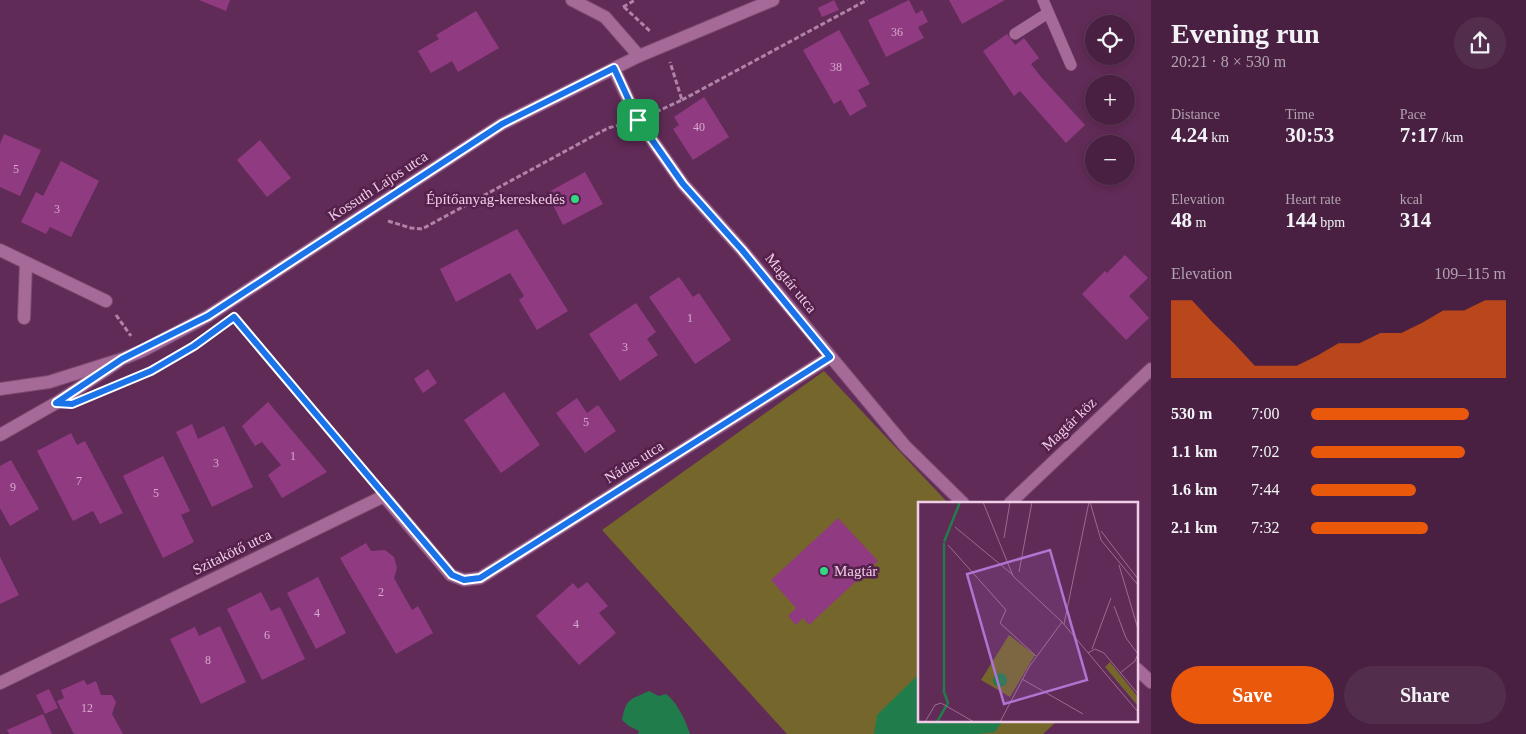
<!DOCTYPE html>
<meta charset="utf-8">
<style>
:root{--surface:#492041;--page:#532d4c;--text:#f1f3f6;--muted:#b1a3b1;--line:#613e5a;--accent:#ea580c}
body{margin:0;font-family:Georgia,serif;background:var(--page);color:var(--text);height:100vh;display:flex;flex-direction:column;font-size:19px;white-space:nowrap}
*{box-sizing:border-box;margin:0}
p{font-size:16px;color:var(--muted)}
.icon{flex:none;width:28px;height:28px;fill:none;stroke:currentColor;stroke-width:2;stroke-linecap:round;stroke-linejoin:round}
.map{position:relative;flex:1;overflow:hidden}
.sheet{display:flex;flex-direction:column;background:var(--surface);width:375px}
.sheet>*{flex:none}
.fabs{position:absolute;left:1085px;top:15px;display:grid;gap:10px}
.fabs a{display:grid;place-items:center;width:50px;height:50px;border-radius:50%;background:var(--surface);box-shadow:0 2px 8px #0003,0 0 0 1px var(--line);font-size:25px}
.pin{position:absolute;display:grid;place-items:center;width:42px;height:42px;color:#fff;margin:-21px;border-radius:10px;box-shadow:0 2px 8px #0006}
.round{display:grid;place-items:center;flex:none;width:52px;height:52px;border-radius:26px;background:var(--page)}
.headline{display:flex;align-items:center;justify-content:space-between;height:85px;padding:0 20px}
h1{font-size:28px;font-weight:700;line-height:38px}
.figures{display:grid;grid-template-columns:repeat(3,1fr);gap:8px;height:85px;padding:5px 20px}
.figures div{display:grid;align-content:center}
.figures b{font-size:21px;font-weight:700}
.figures small{font-size:14px;font-weight:400}
.figures p{font-size:14px}
.chart{height:140px;padding:10px 20px}
.chart p{display:flex;justify-content:space-between}
.chart svg{width:100%;height:90px;margin-top:5px;fill:var(--accent);opacity:.7}
.cta{display:flex;gap:10px;margin-top:auto;padding:10px 20px}
.cta a{flex:1;height:58px;border-radius:30px;background:var(--accent);color:#fff;font-size:20px;font-weight:700;line-height:58px;text-align:center}
.cta a+a{background:var(--page);color:var(--text)}
ul{padding:0 20px;list-style:none;font-size:16px}
li{display:grid;grid-template-columns:80px 60px 1fr;align-items:center;height:38px}
li i{height:12px;border-radius:6px;background:var(--accent)}
main{display:flex;flex:1;min-height:0}
.map>svg:first-child{display:block}
.green{fill:#75662b}
.water{fill:#217c4b}
.building{fill:#903b81}
.lines{fill:none;stroke-linecap:round;stroke-linejoin:round}
.service-casing{stroke:#7b4c72;stroke-width:12}
.minor-casing{stroke:#7b4c72;stroke-width:14}
.secondary-casing{stroke:#7b4c72;stroke-width:14}
.path{stroke:#af84a6;stroke-width:3;stroke-dasharray:5 2.5;stroke-linecap:butt}
.service{stroke:#a66a99;stroke-width:11}
.minor{stroke:#a66a99;stroke-width:12}
.secondary{stroke:#a66a99;stroke-width:12}
.route-casing{stroke:#fff;stroke-width:10}
.route{stroke:#1a73e8;stroke-width:6}
.poi-dot{fill:#32d882;stroke:#55204c;stroke-width:2}
.labels{text-anchor:middle;dominant-baseline:central;stroke-width:5;stroke-linejoin:round;paint-order:stroke}
.number-label{font-size:12px;fill:#d7a9ce}
.street-label{font-size:15px;fill:#efcee7;stroke:#55204c}
.poi-label{font-size:15px;fill:#efcee7;stroke:#55204c;text-anchor:end}
.inset-river{fill:none;stroke:#217c4b;stroke-width:2.5}
.inset-road{fill:none;stroke:#9a6c91;stroke-width:1}
.view{fill:#af75d1;fill-opacity:0.15;stroke:#af75d1;stroke-width:2.5}
.inset-edge{fill:none;stroke:#efcee7;stroke-width:2.5}
</style>
<main>
<div class="map">
<svg width="1151" height="734" viewBox="0 0 1151 734">
<rect width="100%" height="100%" fill="#612b57"/>
<polygon class="green" points="824,371 948,503 920,503 920,720 1058,720 1043,734 787,734 602,530"/>
<g class="water">
<polygon points="920,673 920,720 1003,720 995,732 979,734 874,734 877,715"/>
<path d="M649,691L659,696L666,694C677,702 686,721 690,734H638L639,731L629,726L622,720C626,698 630,700 649,691Z"/>
</g>
<g class="building">
<polygon points="199,0 230,0 226,11"/>
<polygon points="834,0 839,10 822,17 818,8"/>
<polygon points="909,0 916,14 922,10 928,22 918,27 924,38 886,57 868,20"/>
<polygon points="949,0 1005,0 962,24"/>
<polygon points="476,11 499,48 458,72 452,61 431,73 418,51 439,39 436,35"/>
<polygon points="839,30 870,84 858,90 867,106 850,116 841,100 834,104 803,50"/>
<polygon points="1007,34 1015,45 1024,38 1039,58 1031,64 1041,77 1085,125 1066,143 1020,91 1014,96 983,51"/>
<polygon points="704,97 729,137 693,160 673,129 679,125 674,117"/>
<polygon points="4,134 41,150 20,196 0,187 0,144"/>
<polygon points="260,140 291,178 267,197 237,160"/>
<polygon points="61,161 99,181 71,237 50,227 46,234 21,222 36,192 43,196"/>
<polygon points="585,172 603,204 563,225 547,193"/>
<polygon points="517,229 568,311 537,330 519,300 524,296 510,273 456,302 440,269"/>
<polygon points="1125,255 1148,278 1129,296 1149,318 1126,340 1082,294 1105,271 1107,273"/>
<polygon points="679,277 693,297 699,293 731,340 695,364 649,297"/>
<polygon points="636,303 656,332 647,339 658,355 620,381 589,334"/>
<polygon points="428,369 437,383 423,393 414,379"/>
<polygon points="504,392 540,445 501,473 464,420"/>
<polygon points="577,398 587,413 598,405 616,431 585,453 556,413"/>
<polygon points="268,402 327,472 282,498 268,475 281,465 262,442 255,446 242,426"/>
<polygon points="192,424 198,439 224,426 253,487 212,507 176,432"/>
<polygon points="71,433 77,445 85,441 123,513 100,524 93,511 73,521 37,451"/>
<polygon points="163,456 190,511 181,515 194,542 163,558 123,476"/>
<polygon points="11,460 39,509 10,526 0,508 0,466"/>
<polygon points="838,518 878,561 809,625 803,618 796,625 788,616 796,608 771,580"/>
<polygon points="366,543 371,551 385,550 394,557 397,568 394,578 412,610 418,606 433,633 396,654 340,558"/>
<polygon points="0,557 19,595 0,604"/>
<polygon points="318,577 346,633 316,649 287,593"/>
<polygon points="587,582 608,606 599,613 616,633 579,665 536,616 573,583 578,589"/>
<polygon points="261,592 271,611 280,607 305,659 262,680 227,609"/>
<polygon points="220,626 246,682 201,704 170,639 195,627 199,636"/>
<polygon points="84,680 87,685 96,681 101,695 112,695 116,702 112,714 123,734 74,734 57,701 64,698 61,690"/>
<polygon points="49,689 58,708 45,714 36,695"/>
<polygon points="43,714 52,734 9,734 7,730"/>
</g>
<g class="lines">
<defs>
<g id="service">
<polyline points="1043,0 1071,65"/>
<polyline points="1015,34 1048,13"/>
</g>
<g id="minor">
<polyline points="572,0 605,17 639,56"/>
<polyline points="614,69 638,120 683,184 742,250 905,446 963,503"/>
<polyline points="0,250 106,301"/>
<polyline points="24,318 26,263"/>
<polyline points="0,435 56,403 118,362"/>
<polyline points="1010,503 1151,369"/>
<polyline points="1137,669 1151,682"/>
<polyline points="0,683 384,496 451,575 464,580 480,578 830,357"/>
</g>
<polyline id="secondary" points="0,389 49,382 122,359 142,351 208,316 502,124 639,56 773,0"/>
</defs>
<use href="#service" class="service-casing"/>
<use href="#minor" class="minor-casing"/>
<use href="#secondary" class="secondary-casing"/>
<g class="path">
<polyline points="623,7 635,0"/>
<polyline points="624,7 651,32"/>
<polyline points="682,100 867,0"/>
<polyline points="656,112 682,100 670,62"/>
<polyline points="388,221 411,228 422,229 608,128 620,125"/>
<polyline points="116,315 131,336"/>
<polyline points="237,320 372,482"/>
<polyline points="123,383 151,371 167,362"/>
</g>
<use href="#service" class="service"/>
<use href="#minor" class="minor"/>
<use href="#secondary" class="secondary"/>
</g>
<g class="lines">
<defs>
<polygon id="route" points="614,68 638,120 683,184 742,250 830,357 480,578 464,580 452,575 234,317 194,346 151,371 72,404 56,403 122,359 208,316 502,124"/>
</defs>
<use href="#route" class="route-casing"/>
<use href="#route" class="route"/>
</g>
<g class="poi-dot">
<circle cx="575" cy="199" r="5"/>
<circle cx="824" cy="571" r="5"/>
</g>
<g class="labels">
<g class="number-label">
<text x="897" y="32">36</text>
<text x="836" y="67">38</text>
<text x="699" y="127">40</text>
<text x="16" y="169">5</text>
<text x="57" y="209">3</text>
<text x="690" y="318">1</text>
<text x="625" y="347">3</text>
<text x="586" y="422">5</text>
<text x="293" y="456">1</text>
<text x="216" y="463">3</text>
<text x="79" y="481">7</text>
<text x="13" y="487">9</text>
<text x="156" y="493">5</text>
<text x="381" y="592">2</text>
<text x="317" y="613">4</text>
<text x="576" y="624">4</text>
<text x="267" y="635">6</text>
<text x="208" y="660">8</text>
<text x="87" y="708">12</text>
</g>
<g class="street-label">
<text transform="translate(378 186) rotate(-33)">Kossuth Lajos utca</text>
<text transform="translate(791 283) rotate(51)">Magtár utca</text>
<text transform="translate(1069 424) rotate(-44)">Magtár köz</text>
<text transform="translate(634 462) rotate(-32)">Nádas utca</text>
<text transform="translate(232 552) rotate(-26)">Szitakötő utca</text>
</g>
<g class="poi-label">
<text x="565" y="199">Építőanyag-kereskedés</text>
<text x="834" y="571" text-anchor="start">Magtár</text>
</g>
</g>
<g transform="translate(918 502)">
<rect width="220" height="220" fill="#612b57"/>
<path d="M91,133L117,153L92,195L63,178ZM192,160L220,195V204L187,165Z" fill="#75662b"/>
<path d="M75 178a7 7 0 1 1 14 0a7 7 0 1 1-14 0Z" fill="#217c4b"/>
<path class="inset-river" d="M26,40L42,0M19,220L30,201L26,190V41"/>
<path class="inset-road" d="M65,0L95,74L144,120L220,210M172,0L183,38L220,83M37,25L95,73M183,29L220,77M86,36L92,0M30,43L88,108L82,121L118,154M201,63L220,127M101,70L114,0M196,104L208,136L220,152L217,159L202,171M146,122L171,0M174,147L193,96M170,151L177,147L186,151L220,192M104,177L165,212M7,220L17,203L23,201L56,220M82,220L111,165L144,120"/>
<path class="view" d="M132,48L169,178L86,202L49,72Z"/>
<rect width="220" height="220" class="inset-edge"/>
</g>
</svg>
<div class="fabs">
<a><svg class="icon" aria-label="locate" viewBox="0 0 24 24"><circle cx="12" cy="12" r="6"/><path d="M12 2v4M12 18v4M2 12h4M18 12h4"/></svg></a>
<a>+</a>
<a>−</a>
</div>
<div class="pin" style="left:638px;top:120px;background:#1e9e55"><svg class="icon" aria-label="arrive" viewBox="0 0 24 24"><path d="M6 21V4h12l-3 4 3 4H6"/></svg></div>
</div>
<section class="sheet">
<div class="headline"><div><h1>Evening run</h1><p>20:21 · 8 × 530 m</p></div><a class="round"><svg class="icon" aria-label="share" viewBox="0 0 24 24"><path d="M12 15V3M7 8l5-5 5 5M5 13v7h14v-7"/></svg></a></div>
<div class="figures">
<div><p>Distance</p><b>4.24<small> km</small></b></div>
<div><p>Time</p><b>30:53</b></div>
<div><p>Pace</p><b>7:17<small> /km</small></b></div>
</div>
<div class="figures">
<div><p>Elevation</p><b>48<small> m</small></b></div>
<div><p>Heart rate</p><b>144<small> bpm</small></b></div>
<div><p>kcal</p><b>314</b></div>
</div>
<div class="chart"><p><span>Elevation</span>109–115 m</p>
<svg viewBox="0 0 160 44" preserveAspectRatio="none"><path d="M0 44V6L10 6L20 17L30 27L40 38L50 38L60 38L70 33L80 27L90 27L100 22L110 22L120 17L130 11L140 11L150 6L160 6V44z"/></svg>
</div>
<ul>
<li><b>530 m</b>7:00<i style="width:81%"></i></li>
<li><b>1.1 km</b>7:02<i style="width:79%"></i></li>
<li><b>1.6 km</b>7:44<i style="width:54%"></i></li>
<li><b>2.1 km</b>7:32<i style="width:60%"></i></li>
</ul>
<div class="cta"><a>Save</a><a>Share</a></div>
</section>
</main>
